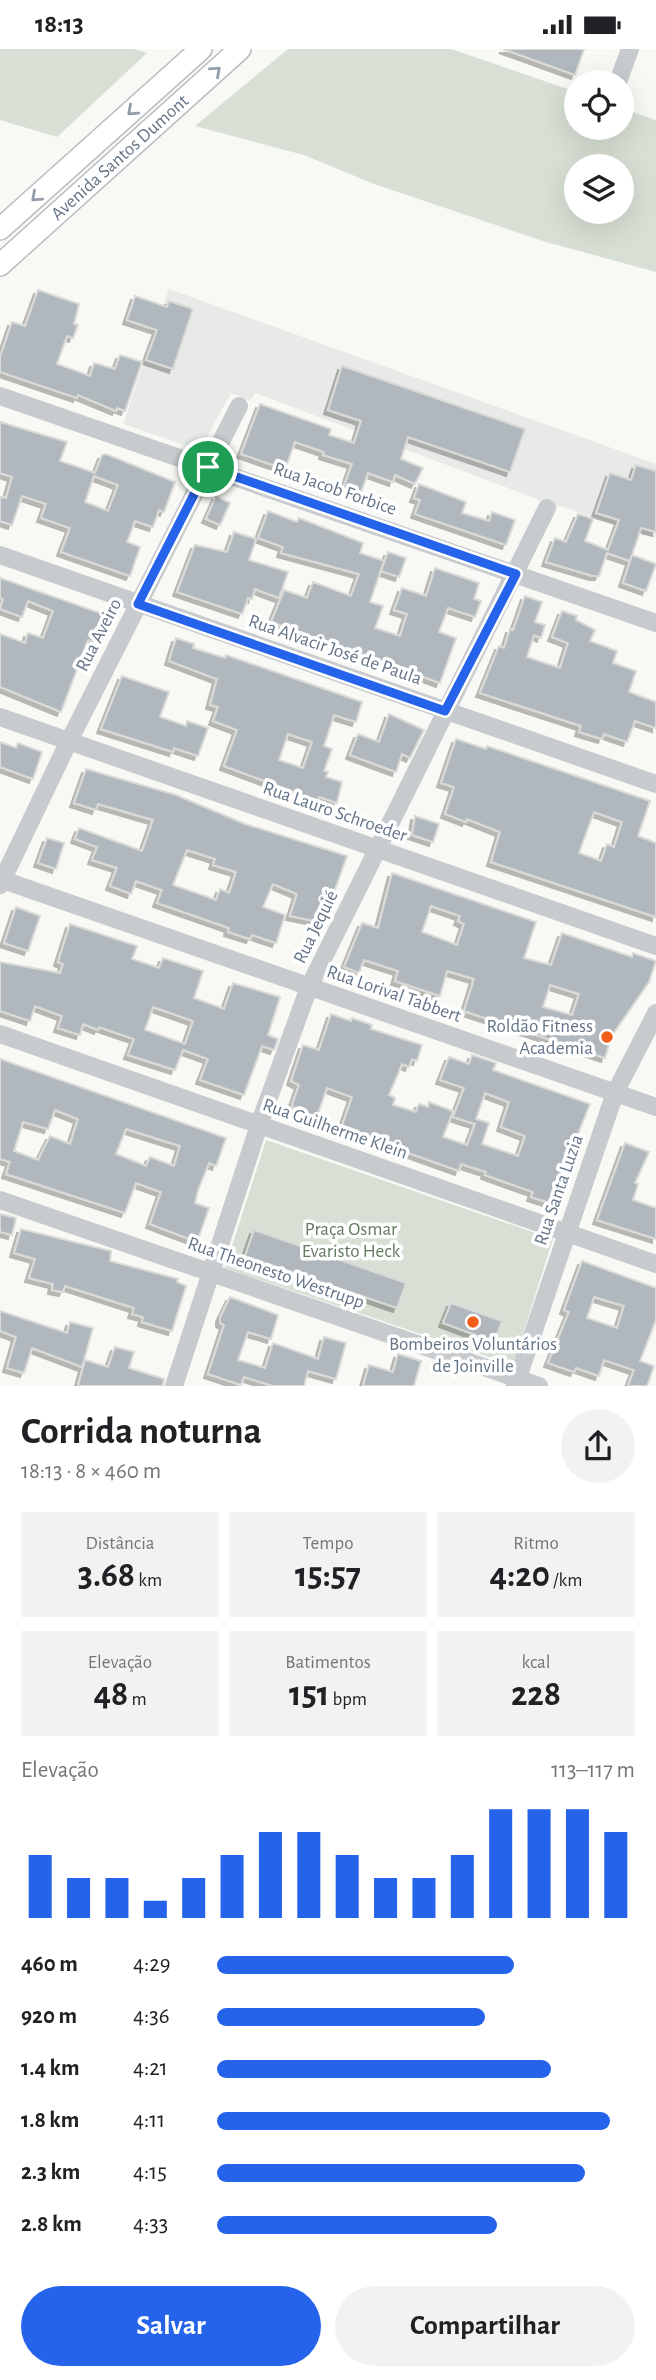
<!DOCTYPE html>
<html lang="pt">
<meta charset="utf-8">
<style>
:root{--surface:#fff;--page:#f2f2f2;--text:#202124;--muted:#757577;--accent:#2563eb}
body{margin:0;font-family:"Alegreya Sans",sans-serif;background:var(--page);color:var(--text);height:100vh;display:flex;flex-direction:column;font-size:26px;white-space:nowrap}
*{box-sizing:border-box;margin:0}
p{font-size:23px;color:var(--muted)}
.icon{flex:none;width:38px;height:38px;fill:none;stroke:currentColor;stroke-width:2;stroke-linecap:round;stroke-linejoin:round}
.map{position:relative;height:1337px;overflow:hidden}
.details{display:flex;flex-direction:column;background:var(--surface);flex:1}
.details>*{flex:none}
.tools{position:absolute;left:564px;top:21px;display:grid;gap:14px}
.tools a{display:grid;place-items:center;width:70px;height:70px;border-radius:50%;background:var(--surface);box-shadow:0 7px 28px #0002;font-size:35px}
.pin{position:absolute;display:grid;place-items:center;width:60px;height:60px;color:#fff;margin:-30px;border:4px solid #fff;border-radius:50%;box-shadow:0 2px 7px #0007}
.round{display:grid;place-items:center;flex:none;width:74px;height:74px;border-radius:37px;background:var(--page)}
.summary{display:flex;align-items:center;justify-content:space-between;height:119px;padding:0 21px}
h1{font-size:38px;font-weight:600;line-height:52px}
.stats{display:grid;grid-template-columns:repeat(3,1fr);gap:10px;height:119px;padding:7px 21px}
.stats div{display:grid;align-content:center;border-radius:0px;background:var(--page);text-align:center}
.stats b{font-size:35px;font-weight:600}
.stats small{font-size:19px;font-weight:400}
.stats p{font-size:19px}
.chart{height:196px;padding:14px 21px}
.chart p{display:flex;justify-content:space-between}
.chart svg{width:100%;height:126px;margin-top:7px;stroke:var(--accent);stroke-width:6}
.cta{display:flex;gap:14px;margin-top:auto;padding:14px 21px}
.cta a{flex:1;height:80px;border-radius:42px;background:var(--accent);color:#fff;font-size:28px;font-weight:600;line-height:80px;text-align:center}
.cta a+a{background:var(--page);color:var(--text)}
ul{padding:0 21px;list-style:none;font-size:23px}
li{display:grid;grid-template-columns:112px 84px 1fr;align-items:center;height:52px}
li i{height:18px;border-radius:9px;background:var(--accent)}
.status{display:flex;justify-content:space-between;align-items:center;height:49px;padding:0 35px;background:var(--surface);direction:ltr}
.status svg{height:19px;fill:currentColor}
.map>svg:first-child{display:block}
.built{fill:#e8eae8}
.green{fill:#d8e0d5;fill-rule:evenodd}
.building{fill:#b0b8be;stroke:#d9d9d7;stroke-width:2;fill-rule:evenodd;filter:url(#shadow)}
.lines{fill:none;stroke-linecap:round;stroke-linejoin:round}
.major-casing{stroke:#babec2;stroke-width:24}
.minor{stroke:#c7cbce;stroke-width:18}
.major{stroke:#fff;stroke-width:21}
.oneway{stroke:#929eac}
.route-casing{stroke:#fff;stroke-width:14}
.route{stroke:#2563eb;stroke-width:9}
.poi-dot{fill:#f25e1a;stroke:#fff;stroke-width:2.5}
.labels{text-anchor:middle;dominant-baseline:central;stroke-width:7;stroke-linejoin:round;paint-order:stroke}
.street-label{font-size:19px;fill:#647588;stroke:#fff}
.poi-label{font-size:19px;fill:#647588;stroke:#fff;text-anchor:end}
.park-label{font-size:19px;fill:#637a60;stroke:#fff}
</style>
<div class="status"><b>18:13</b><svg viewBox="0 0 49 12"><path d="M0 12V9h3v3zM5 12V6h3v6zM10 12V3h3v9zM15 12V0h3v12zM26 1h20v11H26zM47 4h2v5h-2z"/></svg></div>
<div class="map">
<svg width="656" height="1337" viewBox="0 0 656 1337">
<defs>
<filter id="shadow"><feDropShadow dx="-4" dy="4" stdDeviation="0" flood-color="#0004"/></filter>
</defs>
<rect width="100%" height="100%" fill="#f8f8f4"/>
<polygon class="built" points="169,240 656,415 656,489 560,457 547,459 537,450 255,344 250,352 231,344 200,401 123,375"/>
<g class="green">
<polygon points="0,0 134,0 147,4 57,88 0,71"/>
<path d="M288,0H451L576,43V79H621V59L656,71V223L546,193L374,135L304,106L195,77ZM621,117V163H576V117Z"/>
<polygon points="266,1091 553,1190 513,1316 225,1219"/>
</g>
<g class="building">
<polygon points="503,0 584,0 575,26"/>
<polygon points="38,241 79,255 74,275 78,276 73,289 67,287 57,315 90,327 94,314 115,320 120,306 142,313 125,362 117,359 116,362 78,346 77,349 0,323 0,308 12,273 25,277"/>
<polygon points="135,247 167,258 169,252 193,260 173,320 146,311 157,281 127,271"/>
<polygon points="342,317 525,380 510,423 408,388 401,410 423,419 415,435 395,426 393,433 368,424 360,446 343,440 352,415 323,406 324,403 295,393 285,420 241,405 260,355 331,380 329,386 354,394 361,372 328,361"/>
<path d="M0,373L67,393L60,412L95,424L102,406L106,405L175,433L164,463L159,461L153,478L135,472L127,493L140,498L130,527L61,503L70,479L41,469L46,455L22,447L12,476L0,472V448L6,449L12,428L0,424ZM94,427L118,436L108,462L85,453Z"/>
<polygon points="636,416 656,422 656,483 641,479 630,512 607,504 599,527 593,527 546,513 555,489 566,493 578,465 593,470 585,492 608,501 619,471 596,464 610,424 631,431"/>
<polygon points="419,435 466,453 462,464 489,472 492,463 515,471 506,496 415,465 420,451 414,449"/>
<polygon points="216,447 230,454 220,476 206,470"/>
<polygon points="268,462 297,473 299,469 363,494 360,504 384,512 370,553 383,557 375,579 400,587 407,565 394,561 402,539 426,547 435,519 479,534 474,550 481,552 475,568 448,559 439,583 456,589 440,634 271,573 284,541 307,549 313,533 351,547 359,525 281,504 283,498 258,489"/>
<polygon points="234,483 256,490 249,511 288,523 279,549 255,540 252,550 248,549 242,565 177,543 195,496 227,503"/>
<polygon points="388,503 406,509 399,528 381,522"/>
<polygon points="632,506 656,515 646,542 623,534"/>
<polygon points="0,529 103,565 93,593 88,591 61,663 0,638 0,585 25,594 28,584 43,589 53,562 28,552 22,568 0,560 3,550 0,549"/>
<polygon points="525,547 542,553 535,573 545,576 541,589 534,586 527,608 560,619 568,594 552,588 562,562 577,567 576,571 595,581 590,592 617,602 613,614 636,622 629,643 656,653 656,679 635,672 627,693 604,685 602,690 579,683 581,677 480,644 499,597 504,599 510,580 513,581"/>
<path d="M176,589L194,595L193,599L225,609L226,606L362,653L356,673L334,666L324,697L332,700L324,722L328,723L326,728L342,733L337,754L319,748L318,752L224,717L237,681L213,672L218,658L210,656L217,630L169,612ZM288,685L312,693L303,719L279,711Z"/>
<polygon points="122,627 169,643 160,668 186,677 187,672 208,679 198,707 174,699 173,703 101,680"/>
<polygon points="389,665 424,681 410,709 402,705 396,723 350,706 358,685 379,693"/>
<path d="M456,690L486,700L487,697L650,752L638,787L656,794V868L491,813L500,783L467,770L466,773L445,765L454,738L441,734ZM594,763L622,773L614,798L607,795L601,812L579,804Z"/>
<polygon points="0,693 16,699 18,694 42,703 33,730 0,718"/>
<path d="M86,720L176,746L245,775L347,807L329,857L321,854L315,872L290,867L297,845L273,835L263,858L285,866L276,894L252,886L250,890L228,883L229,879L157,854L162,841L136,832L131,845L110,837L117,819L92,811L97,798L75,790L79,779L142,802L153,771L98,755L96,761L74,754ZM187,801L215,810L213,816L236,823L229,844L220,840L216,851L173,836Z"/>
<polygon points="415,767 439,775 433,793 412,786"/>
<polygon points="47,789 64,794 56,820 38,814"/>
<path d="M392,824L536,873L524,909L551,916L562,884L632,908L633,904L656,912L649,933L611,988L605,1009L464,962L474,930L447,922L440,947L395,932L398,922L364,911L359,924L344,918L362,874L378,879ZM431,857L460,867L458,872L464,875L457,896L422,883ZM550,936L579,945L572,966L543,958Z"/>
<polygon points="16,858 40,867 28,902 4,894"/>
<path d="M70,875L137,897L132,910L159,919L163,909L203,922L194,949L224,960L233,934L280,948L268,986L278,990L274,1001L262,997L244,1046L200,1031L208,1010L183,1001L175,1021L128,1006L134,990L99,978L98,981L83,975L80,986L58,979L62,967L35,957L30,972L0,962V913L60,924L63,915L58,913ZM153,958L193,972L185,995L145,981Z"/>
<path d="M331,965L351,972L352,969L372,976L371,980L422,996L417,1012L412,1010L409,1018L402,1015L389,1046L395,1049L393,1056L416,1063L419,1055L428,1058L429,1053L453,1062L443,1088L467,1096L475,1075L453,1068L464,1039L440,1031L449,1008L469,1015L472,1006L496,1014L493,1021L590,1055L571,1102L575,1104L559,1157L531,1148L533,1143L485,1126L486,1123L461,1115L459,1122L341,1080L352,1048L327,1039L316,1070L296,1063L292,1056L299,1036L291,1032L303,996L319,1001ZM485,1044L509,1053L501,1078L525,1087L518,1107L482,1095L489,1074L476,1070Z"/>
<path d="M0,1010L226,1089L216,1117L209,1114L198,1141L195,1154L209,1159L197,1193L150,1175L161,1143L136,1134L125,1164L6,1125L10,1113L0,1110ZM55,1061L78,1070L70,1095L50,1087L38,1111L14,1102L23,1073L48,1080ZM126,1080L180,1097L174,1117L150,1108L146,1117L116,1105Z"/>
<polygon points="625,1094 649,1103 635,1134 638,1135 633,1151 656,1159 656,1190 597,1171"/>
<polygon points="0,1165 16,1169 12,1186 0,1183"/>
<polygon points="21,1180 111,1202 110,1212 178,1230 177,1233 186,1237 172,1282 142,1273 143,1268 132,1265 134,1259 65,1237 63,1243 52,1241 53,1235 29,1229 35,1210 14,1204"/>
<polygon points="254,1181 406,1234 397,1259 245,1207"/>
<path d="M582,1212L656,1239V1271L640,1312L654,1317L647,1337H628L634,1321L604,1311L599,1327L576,1319L574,1323L548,1314L569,1263L564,1261ZM594,1248L624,1257L617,1279L587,1269Z"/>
<polygon points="230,1248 278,1266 271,1290 248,1283 238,1311 265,1319 273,1294 318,1310 324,1288 346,1294 336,1330 308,1322 304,1337 273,1337 244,1328 241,1336 208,1325 224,1276 220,1274 220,1269"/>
<polygon points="451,1254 502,1272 494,1293 443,1274"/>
<polygon points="0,1262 67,1284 70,1273 93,1279 82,1318 32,1299 24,1324 7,1319 16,1288 0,1282"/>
<polygon points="115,1298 134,1303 129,1319 164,1330 163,1337 78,1337 85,1311 108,1318"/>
<polygon points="398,1305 421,1312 414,1337 363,1337 369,1316 393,1323"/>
</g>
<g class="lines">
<defs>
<g id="major">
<polyline points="0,180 201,0"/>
<path id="s1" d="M0,216L240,0"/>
</g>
</defs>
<use href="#major" class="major-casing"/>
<g class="minor">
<polyline points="618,33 630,0"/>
<polyline points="0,347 656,574"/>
<polyline points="0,506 656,735"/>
<polyline points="0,668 656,897"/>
<polyline points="0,830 656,1058"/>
<polyline points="0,836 69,692 239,357"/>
<polyline points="0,985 656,1215"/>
<polyline points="0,1151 539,1337"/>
<polyline points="174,1337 259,1076 309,938 547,459"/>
<polyline points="515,1337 615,1044 656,964"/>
</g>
<use href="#major" class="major"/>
</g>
<defs><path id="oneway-chevron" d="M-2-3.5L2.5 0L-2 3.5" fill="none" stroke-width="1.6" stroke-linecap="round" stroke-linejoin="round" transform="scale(1.75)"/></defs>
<g class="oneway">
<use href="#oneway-chevron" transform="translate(216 22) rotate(-42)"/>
<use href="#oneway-chevron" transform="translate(132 62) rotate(138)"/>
<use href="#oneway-chevron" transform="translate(36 148) rotate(138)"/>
</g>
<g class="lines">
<defs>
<polygon id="route" points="208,418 516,525 445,662 138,555"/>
</defs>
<use href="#route" class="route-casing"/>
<use href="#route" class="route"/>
</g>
<g class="poi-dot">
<circle cx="607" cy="988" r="7"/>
<circle cx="473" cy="1273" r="7"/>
</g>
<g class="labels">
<g class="street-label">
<text stroke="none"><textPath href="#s1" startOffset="161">Avenida Santos Dumont</textPath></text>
<text transform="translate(335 440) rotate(19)">Rua Jacob Forbice</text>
<text transform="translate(99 586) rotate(-63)">Rua Aveiro</text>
<text transform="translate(335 601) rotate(19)">Rua Alvacir José de Paula</text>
<text transform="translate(335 763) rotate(19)">Rua Lauro Schroeder</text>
<text transform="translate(316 878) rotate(-64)">Rua Jequié</text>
<text transform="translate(394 945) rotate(19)">Rua Lorival Tabbert</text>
<text transform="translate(335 1080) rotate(19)">Rua Guilherme Klein</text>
<text transform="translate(559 1141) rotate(-71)">Rua Santa Luzia</text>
<text transform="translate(276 1224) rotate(19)">Rua Theonesto Westrupp</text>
</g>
<g class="poi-label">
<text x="593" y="977">Roldão Fitness<tspan x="593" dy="22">Academia</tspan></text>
<text x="473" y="1295" text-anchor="middle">Bombeiros Voluntários<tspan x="473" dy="22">de Joinville</tspan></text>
</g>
<g class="park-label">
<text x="351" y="1180">Praça Osmar<tspan x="351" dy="22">Evaristo Heck</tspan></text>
</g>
</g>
</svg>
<div class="tools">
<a><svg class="icon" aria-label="locate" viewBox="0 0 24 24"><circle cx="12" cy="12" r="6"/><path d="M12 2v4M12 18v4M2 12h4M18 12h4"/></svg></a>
<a><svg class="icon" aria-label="layers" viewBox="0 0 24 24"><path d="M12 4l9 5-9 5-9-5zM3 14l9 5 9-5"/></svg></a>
</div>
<div class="pin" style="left:208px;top:418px;background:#1e9e55"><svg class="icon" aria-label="arrive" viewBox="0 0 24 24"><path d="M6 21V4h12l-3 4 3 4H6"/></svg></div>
</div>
<section class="details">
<div class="summary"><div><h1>Corrida noturna</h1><p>18:13 · 8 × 460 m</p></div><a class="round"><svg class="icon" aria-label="share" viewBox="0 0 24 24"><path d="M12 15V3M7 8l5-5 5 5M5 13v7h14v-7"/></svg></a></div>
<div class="stats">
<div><p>Distância</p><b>3.68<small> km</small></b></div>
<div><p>Tempo</p><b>15:57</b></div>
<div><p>Ritmo</p><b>4:20<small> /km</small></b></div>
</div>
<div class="stats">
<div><p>Elevação</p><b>48<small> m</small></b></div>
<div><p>Batimentos</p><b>151<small> bpm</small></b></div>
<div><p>kcal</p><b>228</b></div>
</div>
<div class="chart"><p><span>Elevação</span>113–117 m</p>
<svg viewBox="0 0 160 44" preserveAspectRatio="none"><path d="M5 44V22M15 44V30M25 44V30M35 44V38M45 44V30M55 44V22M65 44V14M75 44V14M85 44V22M95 44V30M105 44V30M115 44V22M125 44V6M135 44V6M145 44V6M155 44V14"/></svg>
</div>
<ul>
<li><b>460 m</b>4:29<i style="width:71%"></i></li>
<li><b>920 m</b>4:36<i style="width:64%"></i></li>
<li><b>1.4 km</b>4:21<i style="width:80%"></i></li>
<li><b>1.8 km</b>4:11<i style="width:94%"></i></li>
<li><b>2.3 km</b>4:15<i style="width:88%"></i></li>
<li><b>2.8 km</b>4:33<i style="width:67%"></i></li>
</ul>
<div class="cta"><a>Salvar</a><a>Compartilhar</a></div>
</section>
